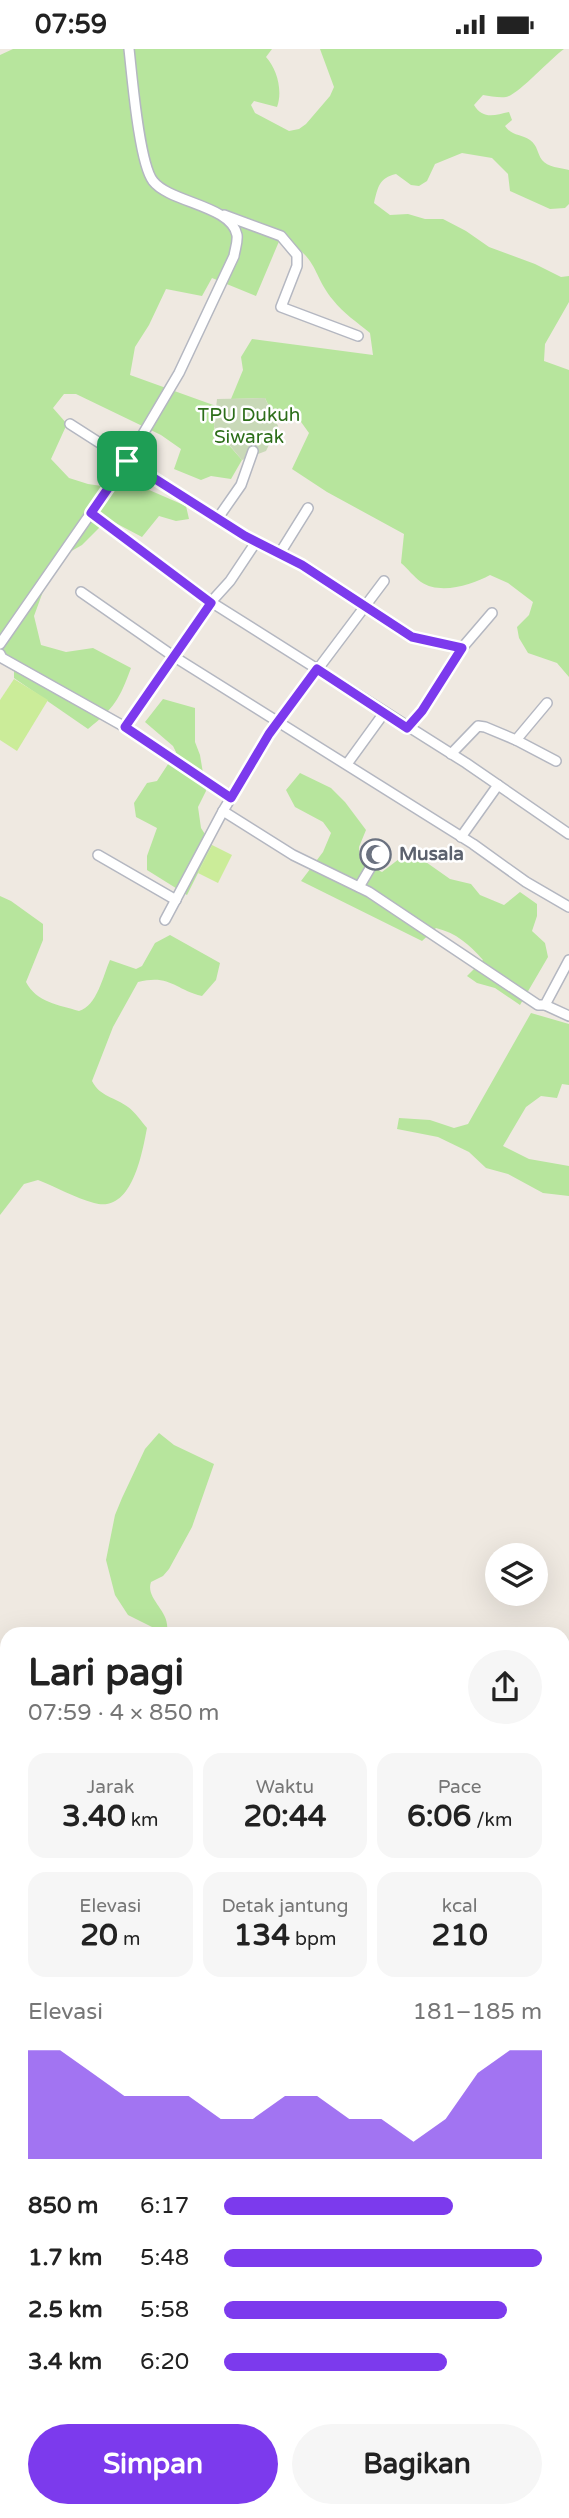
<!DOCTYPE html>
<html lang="id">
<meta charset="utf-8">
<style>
:root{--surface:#fff;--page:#f6f6f6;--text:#222;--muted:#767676;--accent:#7c3aed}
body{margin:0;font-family:"Varela Round",sans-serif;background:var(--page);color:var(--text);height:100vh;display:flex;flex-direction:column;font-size:26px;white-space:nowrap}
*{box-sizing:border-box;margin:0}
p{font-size:23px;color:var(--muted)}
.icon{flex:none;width:38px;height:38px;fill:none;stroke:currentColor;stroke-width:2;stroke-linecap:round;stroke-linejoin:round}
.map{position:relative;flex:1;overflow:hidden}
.panel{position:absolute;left:0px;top:1578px;width:570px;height:891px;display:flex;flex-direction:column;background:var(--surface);border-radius:21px 21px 0 0;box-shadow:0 7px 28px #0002}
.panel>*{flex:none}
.controls{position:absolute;left:485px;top:1494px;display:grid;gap:14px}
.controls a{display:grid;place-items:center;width:63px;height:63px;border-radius:50%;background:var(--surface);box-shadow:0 7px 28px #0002;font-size:35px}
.pin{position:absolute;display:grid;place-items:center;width:60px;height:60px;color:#fff;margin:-30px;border-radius:14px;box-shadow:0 4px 10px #0006}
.round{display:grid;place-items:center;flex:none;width:74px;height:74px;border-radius:37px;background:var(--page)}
.headline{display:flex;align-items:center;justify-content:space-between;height:119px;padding:0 28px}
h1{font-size:38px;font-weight:800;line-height:52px}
.metrics{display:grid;grid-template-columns:repeat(3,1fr);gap:10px;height:119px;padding:7px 28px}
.metrics div{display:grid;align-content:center;border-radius:18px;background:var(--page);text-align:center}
.metrics b{font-size:30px;font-weight:800}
.metrics small{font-size:19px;font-weight:400}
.metrics p{font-size:19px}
.chart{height:196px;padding:14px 28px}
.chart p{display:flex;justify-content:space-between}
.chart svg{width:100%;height:126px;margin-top:7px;fill:var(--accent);opacity:.7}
.action{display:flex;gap:14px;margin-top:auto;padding:14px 28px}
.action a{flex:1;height:80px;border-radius:42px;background:var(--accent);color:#fff;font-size:28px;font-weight:800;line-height:80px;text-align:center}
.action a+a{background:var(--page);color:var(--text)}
ul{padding:0 28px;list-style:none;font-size:23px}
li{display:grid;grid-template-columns:112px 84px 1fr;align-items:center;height:52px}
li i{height:18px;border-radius:9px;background:var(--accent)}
.status{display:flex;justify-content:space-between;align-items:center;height:49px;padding:0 35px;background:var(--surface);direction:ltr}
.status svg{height:19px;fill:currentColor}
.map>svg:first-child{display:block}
.green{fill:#b7e59d}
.cemetery{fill:#c9d9b8}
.pitch{fill:#cbec99}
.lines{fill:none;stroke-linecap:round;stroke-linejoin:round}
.street-casing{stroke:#b4b7c1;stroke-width:12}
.street{stroke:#fff;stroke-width:9}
.route-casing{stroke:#fff;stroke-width:14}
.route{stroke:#7c3aed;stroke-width:9}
.labels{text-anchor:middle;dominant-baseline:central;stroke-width:5;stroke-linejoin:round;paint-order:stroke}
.park-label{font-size:19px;fill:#2d6e1a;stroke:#fff}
.worship-label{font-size:19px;font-weight:bold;fill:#5b616d;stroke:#fff;text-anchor:start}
</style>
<div class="status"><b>07:59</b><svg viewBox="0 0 49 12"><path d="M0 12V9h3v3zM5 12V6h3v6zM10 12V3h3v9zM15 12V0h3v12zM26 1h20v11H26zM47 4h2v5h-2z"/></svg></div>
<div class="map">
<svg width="569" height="2469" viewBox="0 0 569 2469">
<rect width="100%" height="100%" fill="#efe9e1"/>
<g class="green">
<path d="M13,0H272L266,8C277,20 283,42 277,58L254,52L251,56L255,64L289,82L299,80L306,75L330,47L334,38L320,0H564C550,10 518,46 506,48C499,49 490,47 483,46L474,56C483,71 495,66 509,63L512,71L505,77C512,87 521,85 530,91C538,97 537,104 542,111C547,118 561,119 569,121V155L565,159L550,160L510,142L508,125L492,109L462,104L435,115L427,132L419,137L411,136L396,125C379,129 378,138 374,154L390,166L408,165L425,170H443L466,182L489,198L535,215L561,228L569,227V253L545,295L544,312L569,321V628L557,614L528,604L519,589L517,578L529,566L533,553L508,534L490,526C472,536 440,546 421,533C414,528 408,520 401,514L404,485L327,443L292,420L309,384L291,359L273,366L265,349L231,350L243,321L241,308L252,290L373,306L370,284C358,274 343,264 333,251C312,226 318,205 280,190L256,247L212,229L202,247L166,240L149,276L135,298L130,326L216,357L214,379L242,411L231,430L211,427L201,431L174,420L181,400L161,386L76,345H64L53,359L67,375L51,410L69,429L88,435L115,439L133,434L186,457L189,470L176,472L159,467L142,488L108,470L82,496L68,504L45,537L34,567L41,596L66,603L93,599L131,619C119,651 115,658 88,680L14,629V622L0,612V6Z"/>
<polygon points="163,650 195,659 195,693 200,706 206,742 198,758 201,779 212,796 187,846 147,821 147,807 157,779 136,768 134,754 147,734 157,732 176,703 173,697 145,673"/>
<path d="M300,724L331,739L345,753L366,781L359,798L360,812L382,823L399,810L423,811L450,830L471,835L480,846L504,856L520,843L537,855V867L532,882L545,894L548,908L520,956L495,939L477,934L467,927L483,911C469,895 456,884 436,879L422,892L301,832L323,803L331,784L323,773L295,758L286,741Z"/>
<path d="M0,847L11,852L43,875V891L26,933C36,953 59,956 79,962C97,957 103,927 110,911L136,920L142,917L155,894L170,886L220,914L216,931L202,947C174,940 170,925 138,933L113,978L92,1032C100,1048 115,1048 128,1058C135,1063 141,1072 147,1079C142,1105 132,1165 94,1154C75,1149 56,1138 38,1131L24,1135L0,1166Z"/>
<polygon points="531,964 569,975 569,1036 562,1035 557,1049 541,1047 526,1058 503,1097 529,1110 569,1117 569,1147 543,1144 508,1125 486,1119 469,1103 438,1088 397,1080 399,1069 430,1071 454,1079 468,1075"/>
<path d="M159,1384L174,1396L214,1415L192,1478L169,1520L163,1527L151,1533C145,1550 170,1562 167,1581H158L128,1566L115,1546L106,1511L115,1466L122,1449L145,1400Z"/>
<polygon points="564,1730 569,1731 569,1818 564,1832"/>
<polygon points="7,1931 7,2202 0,2194 0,1935"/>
</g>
<polygon class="cemetery" points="265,349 278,377 266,402 242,411 214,378 217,350"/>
<g class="pitch">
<polygon points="14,630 48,651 17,702 0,691 0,651"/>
<polygon points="212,796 232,806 218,834 198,824"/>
</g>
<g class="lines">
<defs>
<g id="street">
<polyline points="224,166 281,187 297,206 297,217 281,258 358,287"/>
<polyline points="70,375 245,487 302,516 412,588 462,599"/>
<polyline points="91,464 211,553 466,714 569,785"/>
<polyline points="218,469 241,436 253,402"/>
<polyline points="280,504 308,459"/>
<polyline points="81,543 173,607 473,795 526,833 569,858"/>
<path d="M0,595L127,412L179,324L234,207C235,200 238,193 237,186C231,156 170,154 153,132C139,114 132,26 129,0"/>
<polyline points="0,605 2,609 125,678 231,749"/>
<polyline points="125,678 211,553 230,532 256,493"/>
<polyline points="407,679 422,662 462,599 492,564"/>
<polyline points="516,691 556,712"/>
<polyline points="451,705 478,677 485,678 516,691 547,654"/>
<polyline points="347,715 384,664"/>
<polyline points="223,762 293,806 369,843 538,956 545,956 569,911"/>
<polyline points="461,788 498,736"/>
<polyline points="98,806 176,851"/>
<polyline points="359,838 372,816"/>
<polyline points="165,871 223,762 269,685 384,532"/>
<polyline points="545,956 569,967"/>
<polyline points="564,1905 569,1901"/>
<polyline points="564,2298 569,2287"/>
<polyline points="564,2336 569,2337"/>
<polyline points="564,2419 569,2422"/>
<polyline points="0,2433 7,2430"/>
<polyline points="326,2469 328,2462"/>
<polyline points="510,2469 512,2462"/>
</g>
</defs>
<use href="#street" class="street-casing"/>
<use href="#street" class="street"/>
</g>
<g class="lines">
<defs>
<polygon id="route" points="127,412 245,487 302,516 412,588 462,599 422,662 407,679 317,620 269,685 231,749 125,678 211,554 91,464"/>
</defs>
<use href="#route" class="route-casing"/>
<use href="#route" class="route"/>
</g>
<defs>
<symbol id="mosque-ring" viewBox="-11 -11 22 22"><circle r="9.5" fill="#fff" stroke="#6b7280" stroke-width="1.5"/><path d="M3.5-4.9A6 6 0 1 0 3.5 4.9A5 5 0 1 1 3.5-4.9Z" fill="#6b7280"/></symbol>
</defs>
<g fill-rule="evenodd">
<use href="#mosque-ring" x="358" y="788" width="35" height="35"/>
</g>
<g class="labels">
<g class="park-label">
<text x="249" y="366">TPU Dukuh<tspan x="249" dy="22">Siwarak</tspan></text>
</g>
<g class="worship-label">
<text x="399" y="805">Musala</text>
</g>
</g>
</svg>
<div class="controls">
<a><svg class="icon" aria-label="layers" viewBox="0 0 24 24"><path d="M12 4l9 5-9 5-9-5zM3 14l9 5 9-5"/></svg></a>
</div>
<div class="pin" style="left:127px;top:412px;background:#1e9e55"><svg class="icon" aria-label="arrive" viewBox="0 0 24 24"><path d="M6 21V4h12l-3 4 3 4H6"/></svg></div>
<section class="panel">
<div class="headline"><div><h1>Lari pagi</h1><p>07:59 · 4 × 850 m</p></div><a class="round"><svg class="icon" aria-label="share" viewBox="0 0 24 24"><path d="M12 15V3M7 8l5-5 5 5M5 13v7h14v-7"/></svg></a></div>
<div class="metrics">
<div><p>Jarak</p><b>3.40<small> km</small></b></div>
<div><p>Waktu</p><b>20:44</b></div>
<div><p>Pace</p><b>6:06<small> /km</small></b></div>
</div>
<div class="metrics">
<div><p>Elevasi</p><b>20<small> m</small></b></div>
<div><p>Detak jantung</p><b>134<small> bpm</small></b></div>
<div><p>kcal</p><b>210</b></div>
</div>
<div class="chart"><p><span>Elevasi</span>181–185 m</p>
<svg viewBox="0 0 160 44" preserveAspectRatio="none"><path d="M0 44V6L10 6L20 14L30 22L40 22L50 22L60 30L70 30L80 22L90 22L100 30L110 30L120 38L130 30L140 14L150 6L160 6V44z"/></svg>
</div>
<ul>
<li><b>850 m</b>6:17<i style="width:72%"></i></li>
<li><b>1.7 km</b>5:48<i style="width:100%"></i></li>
<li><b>2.5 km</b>5:58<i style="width:89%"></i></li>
<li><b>3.4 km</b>6:20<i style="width:70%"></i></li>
</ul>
<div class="action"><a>Simpan</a><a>Bagikan</a></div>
</section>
</div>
